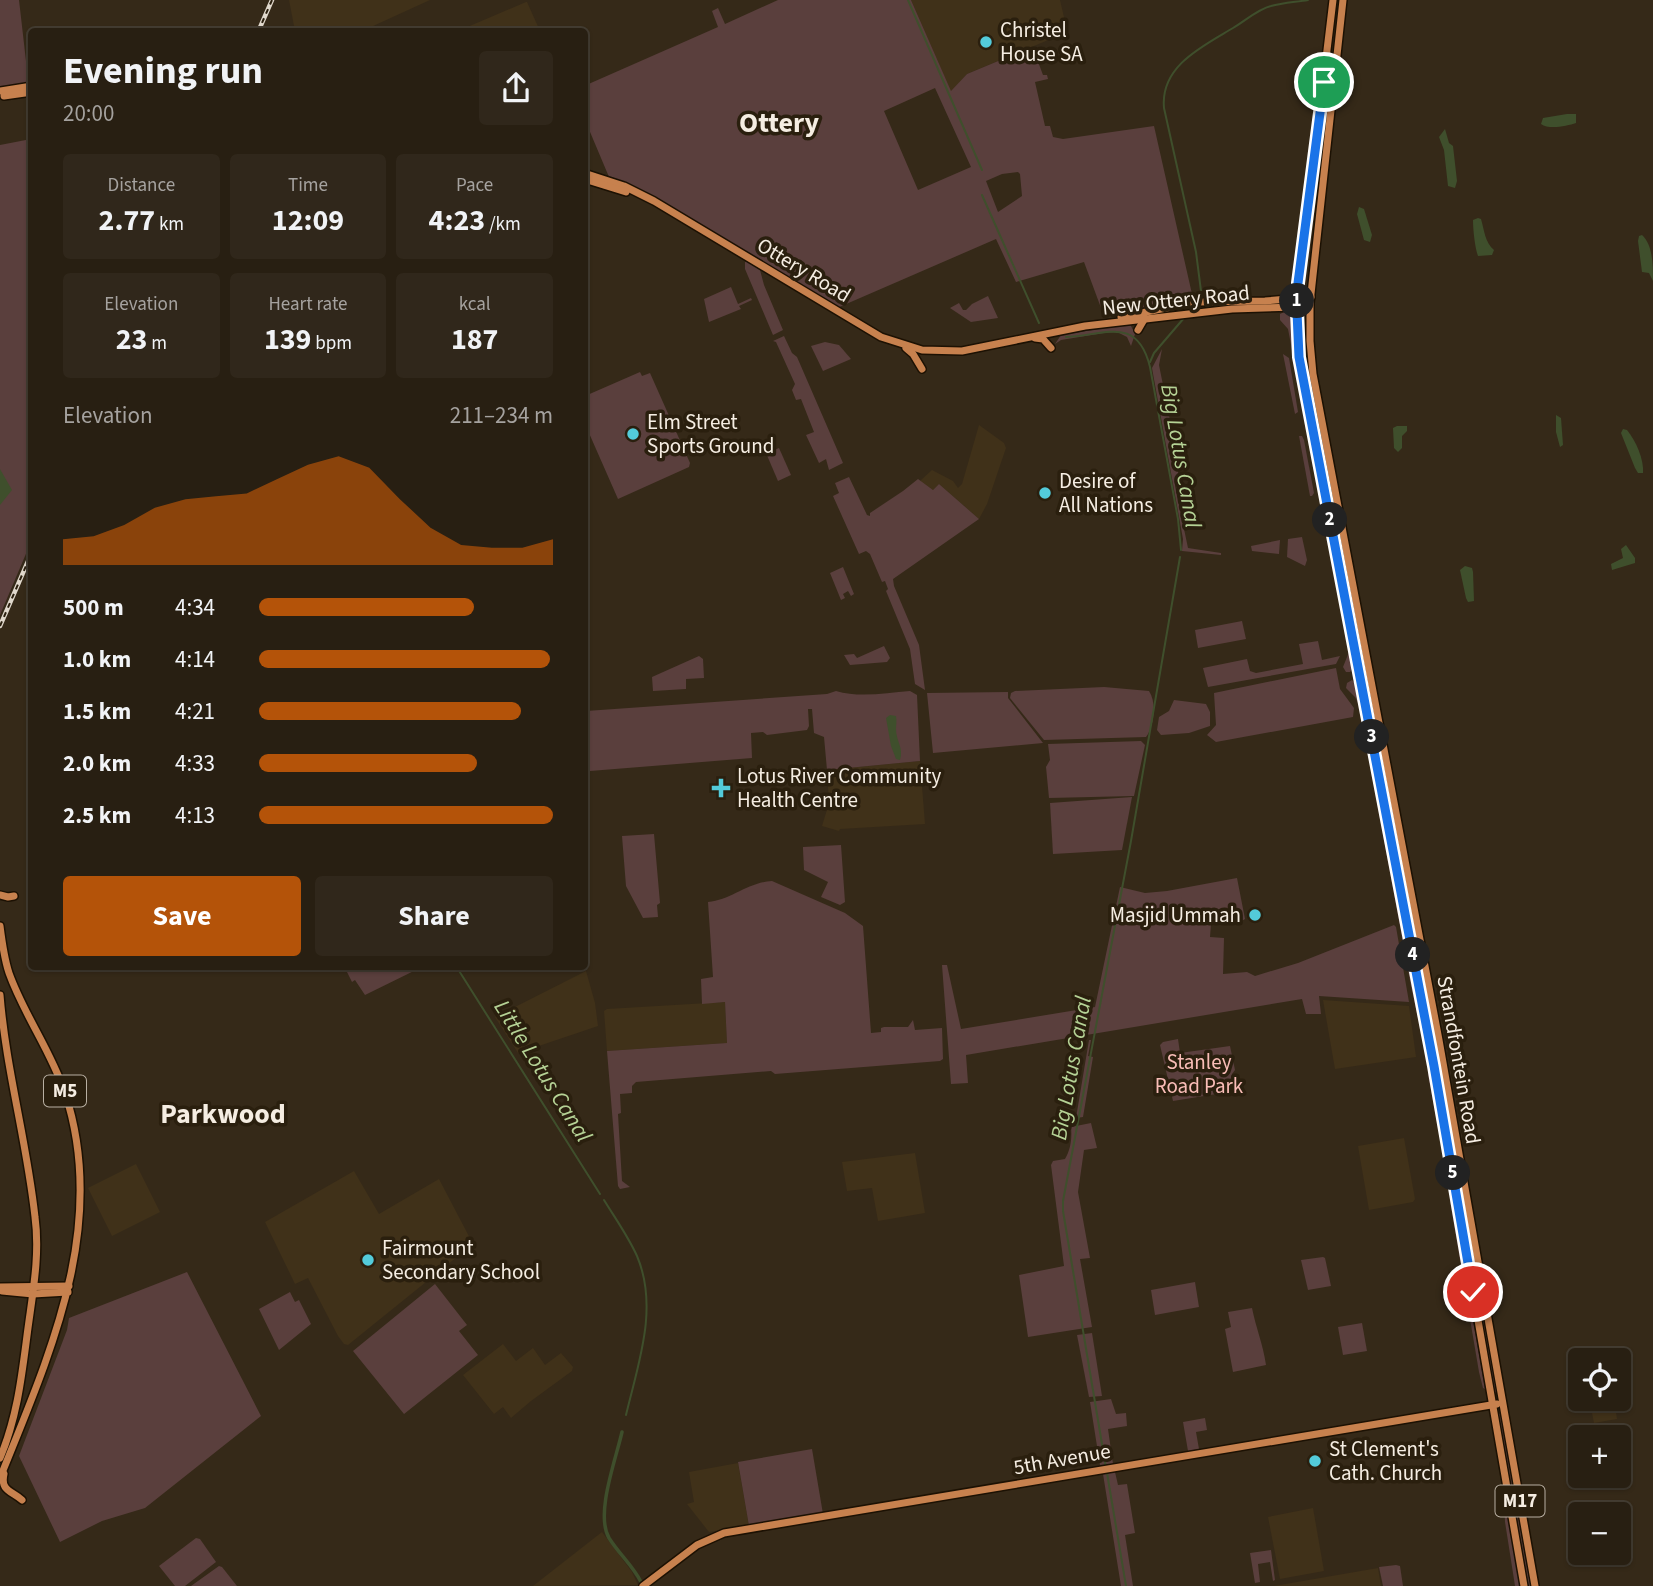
<!DOCTYPE html>
<meta charset="utf-8">
<style>
:root{--surface:#281f12;--page:#30271b;--text:#f1f3f6;--muted:#a5a29f;--line:#443d32;--accent:#b45309}
body{margin:0;font-family:"Source Sans 3",sans-serif;background:var(--page);color:var(--text);height:100vh;display:flex;flex-direction:column;font-size:26px;white-space:nowrap}
*{box-sizing:border-box;margin:0}
p{font-size:23px;color:var(--muted)}
.icon{flex:none;width:38px;height:38px;fill:none;stroke:currentColor;stroke-width:2;stroke-linecap:round;stroke-linejoin:round}
.map{position:relative;flex:1;overflow:hidden}
.sheet{position:absolute;left:28px;top:28px;width:560px;height:942px;display:flex;flex-direction:column;background:var(--surface);border-radius:7px;box-shadow:0 2px 5px #0004,0 0 0 2px var(--line)}
.sheet>*{flex:none}
.fabs{position:absolute;left:1568px;top:1348px;display:grid;gap:14px}
.fabs a{display:grid;place-items:center;width:63px;height:63px;border-radius:7px;background:var(--surface);box-shadow:0 2px 5px #0004,0 0 0 2px var(--line);font-size:35px}
.pin{position:absolute;display:grid;place-items:center;width:60px;height:60px;color:#fff;margin:-30px;border:4px solid #fff;border-radius:50%;box-shadow:0 2px 7px #0007}
.km{position:absolute;width:35px;height:35px;margin:-18px;border-radius:50%;background:#222;color:#fff;font-size:19px;line-height:35px;text-align:center}
.round{display:grid;place-items:center;flex:none;width:74px;height:74px;border-radius:7px;background:var(--page)}
.summary{display:flex;align-items:center;justify-content:space-between;height:119px;padding:0 35px}
h1{font-size:38px;font-weight:700;line-height:52px}
.metrics{display:grid;grid-template-columns:repeat(3,1fr);gap:10px;height:119px;padding:7px 35px}
.metrics div{display:grid;align-content:center;border-radius:7px;background:var(--page);text-align:center}
.metrics b{font-size:30px;font-weight:700}
.metrics small{font-size:19px;font-weight:400}
.metrics p{font-size:19px}
.chart{height:196px;padding:14px 35px}
.chart p{display:flex;justify-content:space-between}
.chart svg{width:100%;height:126px;margin-top:7px;fill:var(--accent);opacity:.7}
.primary-button{display:flex;gap:14px;margin-top:auto;padding:14px 35px}
.primary-button a{flex:1;height:80px;border-radius:7px;background:var(--accent);color:#fff;font-size:28px;font-weight:700;line-height:80px;text-align:center}
.primary-button a+a{background:var(--page);color:var(--text)}
ul{padding:0 35px;list-style:none;font-size:23px}
li{display:grid;grid-template-columns:112px 84px 1fr;align-items:center;height:52px}
li i{height:18px;border-radius:9px;background:var(--accent)}
.map>svg:first-child{display:block}
.built{fill:#403119}
.green{fill:#5a3f3d;fill-rule:evenodd}
.water{fill:#3f4f2c}
.lines{fill:none;stroke-linecap:round;stroke-linejoin:round}
.stream{stroke:#3f4f2c;stroke-width:2}
.canal{stroke:#3f4f2c;stroke-width:3.5}
.major-casing{stroke:#1c1103;stroke-width:10}
.major{stroke:#c7814e;stroke-width:7}
.rail-casing{stroke:#e0d8cc;stroke-width:4.5}
.rail{stroke:#2a1f0e;stroke-width:2;stroke-dasharray:5;stroke-linecap:butt}
.route-casing{stroke:#fff;stroke-width:14}
.route{stroke:#1a73e8;stroke-width:9}
.poi-dot{fill:#53cbda;stroke:#2a1f0e;stroke-width:2.5}
.labels{text-anchor:middle;dominant-baseline:central;stroke-width:7;stroke-linejoin:round;paint-order:stroke}
.shield{fill:#2a1f0e;stroke:#b8afa2;stroke-width:2}
.shield-label{font-size:19px;font-weight:bold;fill:#f5ede2}
.poi-label{font-size:21px;fill:#f5ede2;stroke:#2a1f0e;text-anchor:start}
.street-label{font-size:21px;fill:#f5ede2;stroke:#2a1f0e}
.park-label{font-size:21px;fill:#f9bdb7;stroke:#2a1f0e}
.water-label{font-size:23px;font-style:italic;fill:#b5d295;stroke:#2a1f0e}
.district-label{font-size:28px;font-weight:bold;fill:#f5ede2;stroke:#2a1f0e}
</style>
<div class="map">
<svg width="1653" height="1586" viewBox="0 0 1653 1586">
<rect width="100%" height="100%" fill="#352918"/>
<g class="built">
<polygon points="289,0 430,0 360,32 295,31"/>
<polygon points="911,0 1060,0 1067,30 1065,33 967,74 951,92"/>
<polygon points="527,2 540,31 458,31 526,2"/>
<polygon points="979,425 1004,443 1006,448 987,504 979,519 939,484 933,490 920,481 932,470 953,481 958,488 962,484"/>
<polygon points="920,761 925,824 840,829 839,831 822,826 829,803 827,770"/>
<polygon points="586,971 595,1003 598,1026 518,1053 495,1017"/>
<polygon points="1323,1000 1409,1006 1416,1057 1335,1069"/>
<polygon points="725,1002 727,1043 607,1051 604,1011 607,1009"/>
<polygon points="1404,1138 1415,1199 1413,1202 1369,1210 1358,1146"/>
<polygon points="915,1153 925,1213 878,1221 872,1188 847,1191 842,1162"/>
<polygon points="136,1164 160,1212 112,1236 88,1188"/>
<polygon points="354,1171 379,1214 439,1179 473,1244 348,1345 344,1344 338,1336 308,1278 295,1284 265,1222"/>
<polygon points="503,1344 516,1361 533,1348 545,1365 561,1353 573,1367 572,1371 531,1401 511,1418 503,1407 494,1414 463,1375"/>
<polygon points="1589,1398 1614,1398 1617,1419 1594,1423"/>
<polygon points="738,1463 749,1526 709,1532 687,1504 694,1502 689,1472"/>
<polygon points="1313,1508 1324,1571 1280,1579 1268,1517"/>
<polygon points="602,1532 632,1572 638,1585 533,1586"/>
<polygon points="1378,1568 1381,1586 1274,1586"/>
</g>
<g class="green">
<polygon points="0,0 19,0 26,61 29,66 31,64 31,82 0,87"/>
<path d="M778,0H911L951,91L967,74L1022,51L1027,54L1034,51L1043,75H1047L1048,79L1035,82L1045,126H1050L1053,137L1063,139L1154,126L1192,294L1188,301L1104,316L1084,262L1016,282L996,239L837,308L626,184L609,177L585,120L584,86L718,27L712,11L718,8L725,24ZM935,88L971,167L918,190L884,111ZM1018,172L1020,174L1022,196L998,212L986,181L1002,174Z"/>
<polygon points="31,139 31,542 0,615 0,145"/>
<polygon points="747,261 760,270 764,285 783,330 773,335 745,269 745,262"/>
<polygon points="731,287 738,304 751,298 752,300 739,306 741,309 709,322 704,299"/>
<polygon points="988,296 998,318 971,322 950,308 959,303 963,310 966,310 972,304"/>
<polygon points="1284,312 1291,314 1296,368 1354,666 1350,672 1346,672 1343,667 1349,652 1348,642 1288,329 1280,320 1280,314"/>
<polygon points="1130,324 1135,334 1131,346 1127,337 1117,332 1104,333 1061,340 1055,344 1061,335"/>
<polygon points="784,336 792,353 797,357 843,463 829,470 826,459 819,463 806,435 814,432 801,399 796,400 792,390 795,384 776,342 773,341"/>
<polygon points="825,342 839,345 851,359 823,371 811,346"/>
<polygon points="1162,349 1159,365 1175,445 1179,481 1175,483 1175,486 1188,548 1221,553 1221,555 1182,551 1183,539 1152,368"/>
<polygon points="1283,354 1289,358 1298,412 1295,414"/>
<polygon points="640,372 642,376 650,373 690,463 689,467 618,499 585,424 585,396"/>
<polygon points="1299,436 1302,436 1304,440 1314,493 1312,496 1310,496"/>
<polygon points="779,448 791,475 778,481 766,453"/>
<polygon points="849,477 867,515 870,516 870,513 903,491 918,479 933,490 939,484 979,519 893,579 894,586 919,645 925,690 915,684 910,649 886,591 888,589 885,581 882,582 870,554 866,551 859,554 833,496 839,493 835,483"/>
<polygon points="1302,537 1307,560 1305,566 1287,557 1288,539"/>
<polygon points="1280,540 1279,554 1252,551 1251,546"/>
<polygon points="843,567 854,594 851,596 848,591 843,594 845,598 841,600 830,573"/>
<polygon points="1242,621 1246,639 1198,648 1195,630"/>
<polygon points="1318,641 1322,660 1340,656 1336,664 1208,687 1203,668 1247,659 1250,671 1256,673 1303,664 1299,644"/>
<polygon points="884,646 890,658 887,662 850,665 844,655 854,654 857,658"/>
<polygon points="699,656 703,659 704,678 686,679 686,689 653,691 652,677"/>
<polygon points="1336,668 1340,689 1354,708 1353,717 1216,742 1207,735 1216,725 1214,693"/>
<polygon points="1352,680 1357,685 1419,1007 1425,1050 1411,986 1359,705 1355,697 1346,688 1347,683"/>
<path d="M1104,687L1149,691C1157,703 1154,726 1146,737L1044,740L1010,698L1011,693L1015,691Z"/>
<path d="M836,691C859,698 886,693 910,691L917,695L920,761L827,770L824,737L814,733L812,709H808L809,726L807,730L767,735L763,732L751,733L752,758L590,771L586,767V711L827,694Z"/>
<polygon points="1008,692 1008,698 1043,743 933,753 927,693"/>
<polygon points="1174,700 1206,704 1210,712 1210,726 1189,733 1161,735 1157,730 1159,717 1169,711"/>
<polygon points="1141,741 1145,745 1134,796 1049,798 1046,767 1050,760 1048,744"/>
<polygon points="1132,797 1122,850 1053,854 1050,803"/>
<polygon points="1392,811 1436,1043 1432,1044 1391,813"/>
<polygon points="654,834 660,903 657,905 658,917 643,918 626,886 622,836"/>
<polygon points="841,845 845,902 840,905 821,897 828,882 804,870 803,849 803,847"/>
<polygon points="1237,878 1245,919 1237,924 1211,924 1210,937 1224,938 1223,974 1247,972 1255,976 1298,963 1394,925 1396,927 1409,1002 1319,996 1321,1014 1306,1014 1302,999 966,1055 968,1083 951,1084 942,965 947,965 961,1029 1095,1007 1120,887 1145,893 1167,891"/>
<path d="M772,881L845,913L863,926L871,1033L881,1032V1028L884,1027H908L913,1020L915,1030L942,1028L943,1059L940,1061L775,1074L771,1071L636,1082L632,1086V1093L620,1094L621,1113L618,1114L622,1181L630,1187L620,1189L618,1186L607,1051L727,1043L725,1002L702,1004L701,979L713,977L708,902C731,900 748,882 772,881Z"/>
<polygon points="344,966 424,966 365,995 355,980 352,982"/>
<polygon points="1178,1039 1180,1053 1230,1046 1235,1070 1232,1074 1235,1091 1173,1101 1160,1045 1163,1042"/>
<polygon points="1089,1040 1091,1040 1088,1056 1093,1057 1083,1117 1076,1118"/>
<polygon points="1428,1064 1452,1192 1451,1195 1428,1075"/>
<polygon points="1437,1066 1441,1068 1453,1139 1449,1146"/>
<path d="M1091,1123L1097,1148L1084,1150L1078,1192L1090,1258L1080,1259L1092,1327L1028,1337L1019,1275L1064,1266L1051,1165L1053,1161L1065,1159C1071,1149 1072,1138 1071,1127Z"/>
<polygon points="1455,1144 1498,1393 1494,1392 1456,1180"/>
<polygon points="1452,1199 1485,1389 1483,1388 1479,1372 1450,1201"/>
<polygon points="1323,1257 1325,1258 1331,1286 1308,1290 1301,1260"/>
<polygon points="187,1272 261,1416 145,1508 102,1521 60,1542 19,1456 67,1330 69,1318"/>
<polygon points="1195,1282 1199,1307 1155,1315 1151,1290"/>
<polygon points="435,1284 467,1325 459,1331 478,1355 404,1414 353,1351"/>
<polygon points="290,1292 295,1302 299,1300 311,1324 279,1350 259,1309"/>
<path d="M1252,1308C1256,1328 1263,1344 1266,1365L1233,1372L1225,1329L1231,1327L1228,1312Z"/>
<polygon points="1362,1323 1367,1351 1343,1355 1338,1327"/>
<polygon points="1092,1333 1102,1396 1089,1397 1077,1335"/>
<polygon points="1111,1399 1116,1414 1126,1413 1127,1426 1108,1429 1113,1464 1100,1465 1090,1402"/>
<polygon points="1498,1413 1502,1415 1532,1586 1526,1586"/>
<polygon points="1205,1418 1207,1430 1196,1432 1199,1449 1188,1451 1183,1422"/>
<polygon points="812,1449 823,1514 749,1526 738,1462"/>
<polygon points="1115,1472 1118,1485 1127,1484 1135,1533 1125,1535 1133,1586 1121,1586 1103,1474"/>
<polygon points="1504,1500 1505,1500 1520,1586 1515,1586 1505,1522"/>
<polygon points="196,1538 200,1539 216,1562 185,1586 175,1586 159,1566"/>
<polygon points="1271,1550 1275,1580 1273,1581 1270,1562 1258,1564 1260,1582 1255,1583 1250,1553"/>
<polygon points="1396,1565 1400,1566 1403,1586 1383,1586 1379,1567"/>
<polygon points="219,1566 222,1567 237,1586 191,1586"/>
</g>
<g class="water">
<path d="M1567,114H1576V123C1567,126 1549,130 1541,124L1543,118Z"/>
<polygon points="1445,129 1449,143 1453,146 1457,181 1455,188 1448,186 1444,150 1439,137"/>
<polygon points="1359,207 1364,209 1372,235 1370,242 1364,240 1357,214"/>
<path d="M1478,218L1481,219C1484,229 1485,243 1494,250L1492,255L1478,256C1475,248 1473,230 1473,220Z"/>
<path d="M1642,235C1653,245 1653,265 1653,281L1649,273L1642,272L1638,241L1639,236Z"/>
<polygon points="1556,415 1561,418 1563,445 1560,447 1556,432"/>
<polygon points="1397,426 1407,426 1407,431 1402,436 1402,448 1398,452 1394,448 1393,428"/>
<path d="M1623,429L1627,430C1636,441 1644,459 1643,473H1638L1635,468L1621,433Z"/>
<polygon points="0,469 12,490 0,505"/>
<polygon points="1626,545 1635,558 1635,563 1612,570 1611,564 1623,558 1621,549"/>
<polygon points="1465,566 1472,568 1473,572 1474,601 1468,602 1466,598 1460,570"/>
<path d="M890,715L896,716C897,721 896,725 896,729C896,741 904,748 900,760L896,759L891,746L886,718Z"/>
</g>
<g class="lines">
<g class="stream">
<polyline points="908,0 982,170"/>
<polyline points="982,195 1039,323"/>
<path d="M1201,291L1196,252L1164,108C1160,66 1203,46 1233,28C1245,21 1258,9 1271,6C1282,3 1296,2 1308,0"/>
<path d="M1066,337C1103,336 1137,314 1150,367L1178,519L1181,550"/>
<polyline points="1150,362 1154,353 1184,318"/>
<polyline points="456,966 600,1194"/>
<path d="M604,1200C615,1218 628,1236 637,1256C659,1308 638,1364 626,1415"/>
<polyline points="1106,1468 1063,1211 1063,1201 1131,841 1180,557"/>
<polyline points="1107,1473 1126,1586"/>
</g>
<path class="canal" d="M622,1432C616,1459 595,1514 609,1538C619,1554 633,1566 641,1582"/>
<defs>
<g id="major">
<polyline points="1333,0 1299,283 1297,326 1299,357 1434,1066 1524,1586"/>
<polyline points="1343,0 1310,303 1310,341 1313,374 1439,1040 1535,1586"/>
<polyline points="0,91 32,86"/>
<polyline points="4,96 32,92"/>
<polyline points="584,173 624,186 654,201 881,337 922,350 962,351 1085,326 1232,309 1297,307 1310,303"/>
<polyline points="584,179 626,192"/>
<polyline points="1121,317 1196,302 1265,301 1311,297"/>
<polyline points="1138,330 1145,318"/>
<polyline points="1035,338 1043,339 1051,348"/>
<polyline points="906,348 913,354 922,369"/>
<polyline points="0,895 8,897 14,896"/>
<path d="M0,926C2,942 4,958 9,973C24,1015 51,1051 65,1093C109,1226 49,1356 0,1478"/>
<path d="M0,995C6,1070 27,1142 35,1217C40,1254 33,1291 28,1328C22,1373 18,1415 0,1458"/>
<polyline points="0,1287 69,1286"/>
<polyline points="2,1291 33,1294 68,1292"/>
<path d="M4,1474C0,1491 12,1491 22,1500"/>
<polyline points="643,1586 697,1545 724,1533 1497,1404"/>
</g>
</defs>
<use href="#major" class="major-casing"/>
<use href="#major" class="major"/>
<defs>
<g id="rail">
<polyline points="258,32 272,0"/>
<polyline points="0,626 32,552"/>
</g>
</defs>
<use href="#rail" class="rail-casing"/>
<use href="#rail" class="rail"/>
</g>
<g class="lines">
<defs>
<polyline id="route" points="1324,82 1298,283 1297,312 1299,357 1434,1066 1473,1292"/>
</defs>
<use href="#route" class="route-casing"/>
<use href="#route" class="route"/>
</g>
<g class="poi-dot">
<circle cx="986" cy="42" r="7"/>
<circle cx="633" cy="434" r="7"/>
<circle cx="1045" cy="493" r="7"/>
<path d="M717.5 777.5h7v7h7v7h-7v7h-7v-7h-7v-7h7z"/>
<circle cx="1255" cy="915" r="7"/>
<circle cx="368" cy="1260" r="7"/>
<circle cx="1315" cy="1461" r="7"/>
</g>
<g class="labels">
<g class="shield">
<rect x="44" y="1075.5" width="42" height="31" rx="5"/>
<rect x="1495.5" y="1485.5" width="49" height="31" rx="5"/>
</g>
<g class="shield-label">
<text x="65" y="1091">M5</text>
<text x="1520" y="1501">M17</text>
</g>
<g class="poi-label">
<text x="1000" y="30">Christel<tspan x="1000" dy="24">House SA</tspan></text>
<text x="647" y="422">Elm Street<tspan x="647" dy="24">Sports Ground</tspan></text>
<text x="1059" y="481">Desire of<tspan x="1059" dy="24">All Nations</tspan></text>
<text x="737" y="776">Lotus River Community<tspan x="737" dy="24">Health Centre</tspan></text>
<text x="1241" y="915" text-anchor="end">Masjid Ummah</text>
<text x="382" y="1248">Fairmount<tspan x="382" dy="24">Secondary School</tspan></text>
<text x="1329" y="1449">St Clement's<tspan x="1329" dy="24">Cath. Church</tspan></text>
</g>
<g class="street-label">
<text transform="translate(804 270) rotate(31)">Ottery Road</text>
<text transform="translate(1176 300) rotate(-6)">New Ottery Road</text>
<text transform="translate(1459 1060) rotate(80)">Strandfontein Road</text>
<text transform="translate(1062 1459) rotate(-10)">5th Avenue</text>
</g>
<g class="park-label">
<text x="1199" y="1062">Stanley<tspan x="1199" dy="24">Road Park</tspan></text>
</g>
<g class="water-label">
<text transform="translate(1181 456) rotate(80)">Big Lotus Canal</text>
<text transform="translate(1071 1068) rotate(-80)">Big Lotus Canal</text>
<text transform="translate(543 1071) rotate(58)">Little Lotus Canal</text>
</g>
<g class="district-label">
<text x="779" y="123">Ottery</text>
<text x="223" y="1114">Parkwood</text>
</g>
</g>
</svg>
<div class="fabs">
<a><svg class="icon" aria-label="locate" viewBox="0 0 24 24"><circle cx="12" cy="12" r="6"/><path d="M12 2v4M12 18v4M2 12h4M18 12h4"/></svg></a>
<a>+</a>
<a>−</a>
</div>
<div class="pin" style="left:1324px;top:82px;background:#1e9e55"><svg class="icon" aria-label="arrive" viewBox="0 0 24 24"><path d="M6 21V4h12l-3 4 3 4H6"/></svg></div>
<div class="pin" style="left:1473px;top:1292px;background:#d93025"><svg class="icon" aria-label="check" viewBox="0 0 24 24"><path d="M5 12l5 5 9-10"/></svg></div>
<b class="km" style="left:1297px;top:301px">1</b>
<b class="km" style="left:1330px;top:520px">2</b>
<b class="km" style="left:1372px;top:737px">3</b>
<b class="km" style="left:1413px;top:955px">4</b>
<b class="km" style="left:1453px;top:1173px">5</b>
<section class="sheet">
<div class="summary"><div><h1>Evening run</h1><p>20:00</p></div><a class="round"><svg class="icon" aria-label="share" viewBox="0 0 24 24"><path d="M12 15V3M7 8l5-5 5 5M5 13v7h14v-7"/></svg></a></div>
<div class="metrics">
<div><p>Distance</p><b>2.77<small> km</small></b></div>
<div><p>Time</p><b>12:09</b></div>
<div><p>Pace</p><b>4:23<small> /km</small></b></div>
</div>
<div class="metrics">
<div><p>Elevation</p><b>23<small> m</small></b></div>
<div><p>Heart rate</p><b>139<small> bpm</small></b></div>
<div><p>kcal</p><b>187</b></div>
</div>
<div class="chart"><p><span>Elevation</span>211–234 m</p>
<svg viewBox="0 0 160 44" preserveAspectRatio="none"><path d="M0 44V35L10 34L20 30L30 24L40 21L50 20L60 19L70 14L80 9L90 6L100 10L110 21L120 31L130 37L140 38L150 38L160 35V44z"/></svg>
</div>
<ul>
<li><b>500 m</b>4:34<i style="width:73%"></i></li>
<li><b>1.0 km</b>4:14<i style="width:99%"></i></li>
<li><b>1.5 km</b>4:21<i style="width:89%"></i></li>
<li><b>2.0 km</b>4:33<i style="width:74%"></i></li>
<li><b>2.5 km</b>4:13<i style="width:100%"></i></li>
</ul>
<div class="primary-button"><a>Save</a><a>Share</a></div>
</section>
</div>
